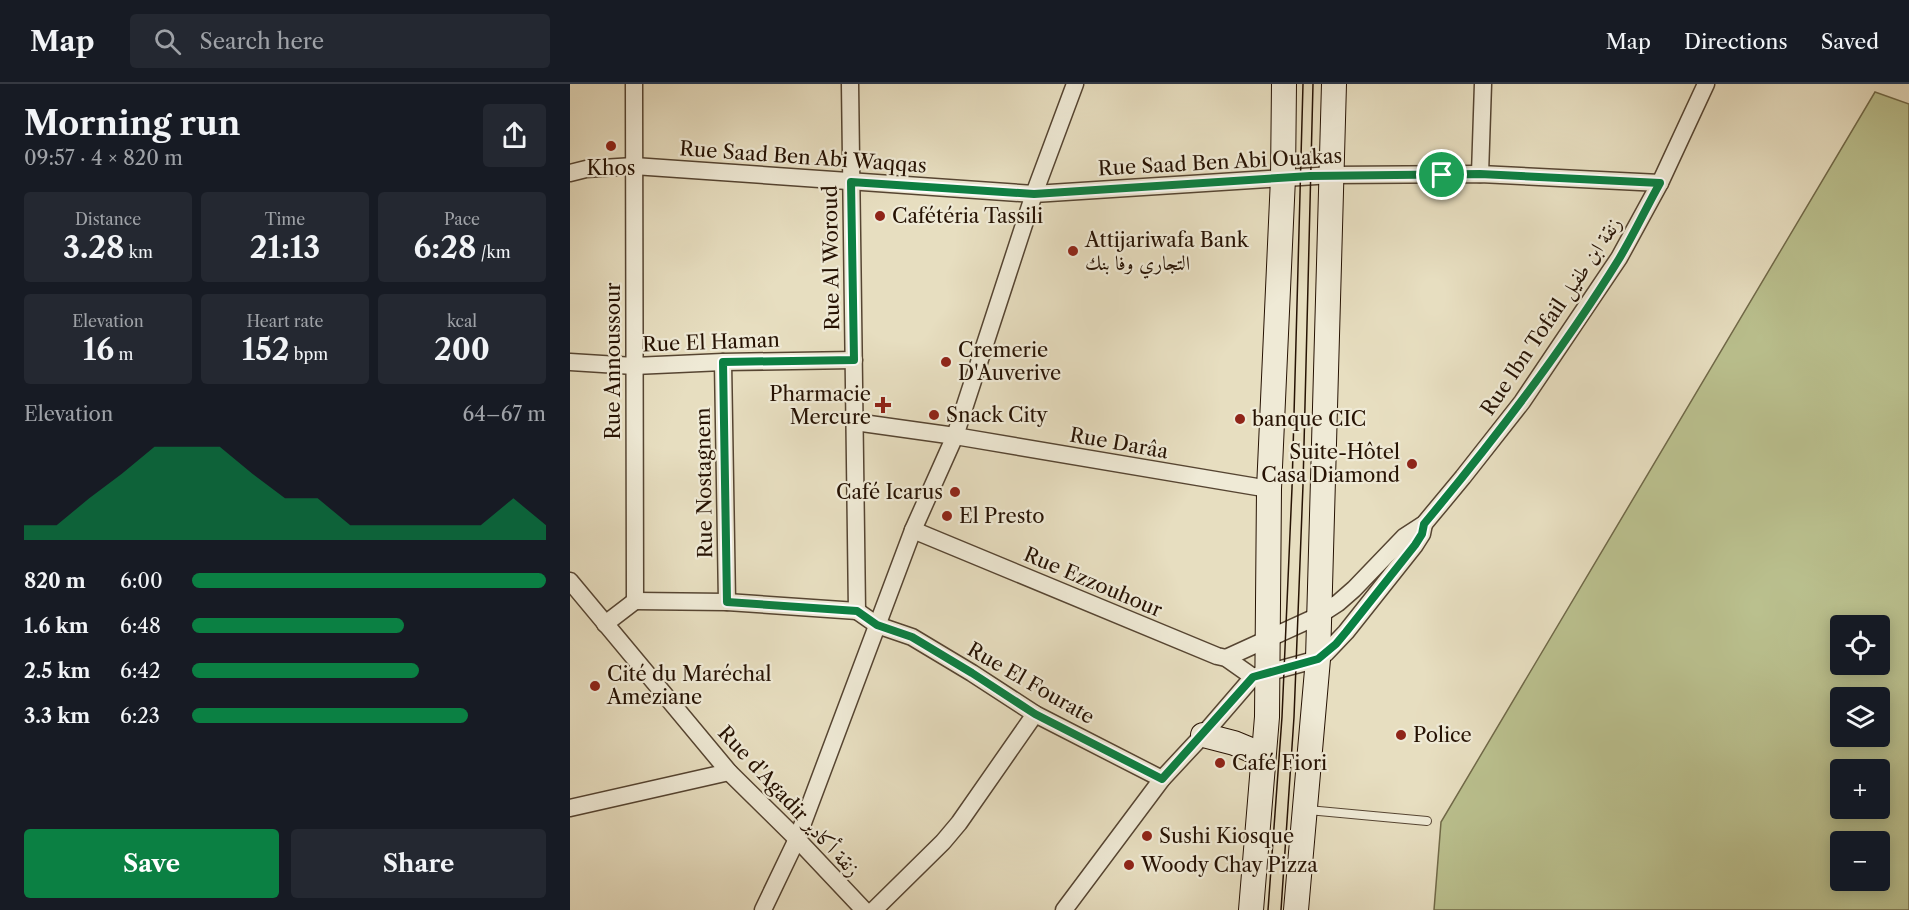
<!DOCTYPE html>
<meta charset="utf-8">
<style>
:root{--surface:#171b24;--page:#242831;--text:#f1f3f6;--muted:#9ea1a6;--line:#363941;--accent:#0b8043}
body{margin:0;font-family:"Libre Caslon Text",Amiri,serif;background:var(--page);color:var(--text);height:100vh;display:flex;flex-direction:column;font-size:22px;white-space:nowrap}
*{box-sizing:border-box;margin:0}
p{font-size:20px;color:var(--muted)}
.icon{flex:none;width:33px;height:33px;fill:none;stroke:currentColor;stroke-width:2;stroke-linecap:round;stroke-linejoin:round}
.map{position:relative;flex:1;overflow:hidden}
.details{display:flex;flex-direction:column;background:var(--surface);width:570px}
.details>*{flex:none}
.tools{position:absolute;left:1260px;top:531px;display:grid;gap:12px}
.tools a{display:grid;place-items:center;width:60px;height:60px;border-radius:6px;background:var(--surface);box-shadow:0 3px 15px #0003;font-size:30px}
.pin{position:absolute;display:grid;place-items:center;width:51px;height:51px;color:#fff;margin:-26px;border:3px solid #fff;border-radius:50%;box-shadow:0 2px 6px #0007}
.round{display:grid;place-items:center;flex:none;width:63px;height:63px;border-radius:6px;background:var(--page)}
.head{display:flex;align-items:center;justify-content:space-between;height:102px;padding:0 24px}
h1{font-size:33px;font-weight:700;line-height:45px}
.metrics{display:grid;grid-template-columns:repeat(3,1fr);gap:9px;height:102px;padding:6px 24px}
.metrics div{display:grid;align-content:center;border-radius:6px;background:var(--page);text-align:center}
.metrics b{font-size:30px;font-weight:700}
.metrics small{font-size:16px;font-weight:400}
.metrics p{font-size:16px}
.chart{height:168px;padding:12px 24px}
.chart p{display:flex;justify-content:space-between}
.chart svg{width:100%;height:108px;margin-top:6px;fill:var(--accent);opacity:.7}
.primary-button{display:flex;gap:12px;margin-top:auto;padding:12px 24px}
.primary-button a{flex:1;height:69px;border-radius:6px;background:var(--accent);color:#fff;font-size:24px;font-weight:700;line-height:69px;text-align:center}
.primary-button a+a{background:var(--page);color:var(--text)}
ul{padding:0 24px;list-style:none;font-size:20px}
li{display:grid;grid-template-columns:96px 72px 1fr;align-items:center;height:45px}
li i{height:15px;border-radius:8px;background:var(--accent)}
header{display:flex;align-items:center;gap:36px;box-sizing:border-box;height:84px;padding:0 30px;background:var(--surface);border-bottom:2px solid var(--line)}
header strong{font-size:28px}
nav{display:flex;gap:33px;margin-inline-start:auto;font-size:21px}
.search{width:420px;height:54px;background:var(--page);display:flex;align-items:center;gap:15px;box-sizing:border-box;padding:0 21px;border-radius:6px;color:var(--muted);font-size:22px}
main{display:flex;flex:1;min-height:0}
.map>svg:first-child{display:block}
.green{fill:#bac08e;stroke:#706948;stroke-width:1.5;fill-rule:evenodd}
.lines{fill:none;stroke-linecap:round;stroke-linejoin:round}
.lane-casing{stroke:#564532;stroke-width:10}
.street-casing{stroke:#564532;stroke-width:19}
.secondary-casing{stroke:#261203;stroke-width:26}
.lane{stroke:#efead6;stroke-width:8}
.street{stroke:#efead6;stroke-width:16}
.secondary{stroke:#efead6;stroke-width:24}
.tram{stroke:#261203;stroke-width:1.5}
.route-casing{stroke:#fff;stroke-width:12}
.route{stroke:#0b8043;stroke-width:8}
.poi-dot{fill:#8f2418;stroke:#efead6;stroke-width:2}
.labels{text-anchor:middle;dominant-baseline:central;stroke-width:4.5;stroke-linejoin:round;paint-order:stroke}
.street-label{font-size:20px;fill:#261203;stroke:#efead6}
.poi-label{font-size:20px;fill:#261203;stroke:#efead6;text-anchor:start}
</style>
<header>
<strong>Map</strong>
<div class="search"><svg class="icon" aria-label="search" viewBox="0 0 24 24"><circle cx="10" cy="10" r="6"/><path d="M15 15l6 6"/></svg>Search here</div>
<nav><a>Map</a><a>Directions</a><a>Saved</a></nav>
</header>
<main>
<section class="details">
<div class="head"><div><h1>Morning run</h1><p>09:57 · 4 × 820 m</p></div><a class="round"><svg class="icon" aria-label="share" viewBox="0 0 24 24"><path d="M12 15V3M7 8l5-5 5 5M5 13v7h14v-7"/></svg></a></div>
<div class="metrics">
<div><p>Distance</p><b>3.28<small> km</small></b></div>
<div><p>Time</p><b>21:13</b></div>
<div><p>Pace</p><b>6:28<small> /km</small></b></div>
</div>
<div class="metrics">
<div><p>Elevation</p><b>16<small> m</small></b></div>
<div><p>Heart rate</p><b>152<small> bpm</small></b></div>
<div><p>kcal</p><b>200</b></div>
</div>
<div class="chart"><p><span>Elevation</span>64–67 m</p>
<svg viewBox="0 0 160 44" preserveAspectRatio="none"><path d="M0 44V38L10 38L20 27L30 17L40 6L50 6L60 6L70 17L80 27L90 27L100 38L110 38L120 38L130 38L140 38L150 27L160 38V44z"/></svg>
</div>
<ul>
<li><b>820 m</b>6:00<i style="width:100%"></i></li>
<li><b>1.6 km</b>6:48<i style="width:60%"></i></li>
<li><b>2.5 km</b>6:42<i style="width:64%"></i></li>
<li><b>3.3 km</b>6:23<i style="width:78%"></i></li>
</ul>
<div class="primary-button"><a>Save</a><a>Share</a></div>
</section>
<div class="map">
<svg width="1339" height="826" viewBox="0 0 1339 826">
<rect width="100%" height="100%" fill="#e7dec0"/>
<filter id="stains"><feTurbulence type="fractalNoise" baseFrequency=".00333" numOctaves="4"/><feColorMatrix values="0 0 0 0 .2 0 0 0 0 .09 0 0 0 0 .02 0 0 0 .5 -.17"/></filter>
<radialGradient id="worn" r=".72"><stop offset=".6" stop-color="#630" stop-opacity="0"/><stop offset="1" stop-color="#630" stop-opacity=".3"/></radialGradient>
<path class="green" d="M1305,8L1339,20V826H864L871,738ZM1270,542H1310V580H1270ZM1270,614H1310V652H1270ZM1270,686H1310V724H1270ZM1270,758H1310V796H1270Z"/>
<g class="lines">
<defs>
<polyline id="lane" points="738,726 857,737"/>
<g id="street">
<polyline points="64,0 65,517"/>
<polyline points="280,0 287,527"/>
<polyline points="0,89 16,85 64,82 464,110 762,91 910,90 1090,99"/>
<polyline points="910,90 913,0"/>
<polyline points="0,278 64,282 153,278 284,276"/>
<polyline points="153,278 157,518"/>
<polyline points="285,338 385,352 699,405"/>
<polyline points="343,446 647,572 656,574 683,593"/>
<polyline points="0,497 159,688 227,755 294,826"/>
<polyline points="65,517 157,518 287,527"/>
<polyline points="287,527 307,541 342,553 402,589 465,630 592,695"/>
<polyline points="35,540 65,517"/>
<polyline points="656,574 748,532 768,519 784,505 834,453 854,440 893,393 952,318 1049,174 1090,99 1136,0"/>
<polyline points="689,591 748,575 756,569 776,548 845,461 852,450 854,440"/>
<polyline points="0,724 159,688"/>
<polyline points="193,826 227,755 343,446 385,352 464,110 505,0"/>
<polyline points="304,826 373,758 389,739 465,630"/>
<polyline points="494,826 592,695 633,651 683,593"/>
</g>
<g id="secondary">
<polyline points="633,651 664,659 693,671"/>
<polyline points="681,826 697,633 699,405 713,94 714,0"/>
<polyline points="726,826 748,575 764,0"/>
</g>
</defs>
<use href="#lane" class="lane-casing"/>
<use href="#street" class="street-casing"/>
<use href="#secondary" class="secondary-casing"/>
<use href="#lane" class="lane"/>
<use href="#street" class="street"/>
<use href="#secondary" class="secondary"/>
<g class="tram">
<polyline points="698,826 712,633 722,404 733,0"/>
<polyline points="711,826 724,633 733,401 743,0"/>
</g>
</g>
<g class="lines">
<defs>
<path id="route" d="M910,90L1090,99C1076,124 1064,150 1049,175C991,269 924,356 854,440L852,450L845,461L776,548L766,560L748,575L683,593L592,695L465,630L402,589L342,553L307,541L287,527L157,518L153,278L284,276L281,98L464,110L740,92Z"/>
</defs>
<use href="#route" class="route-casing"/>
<use href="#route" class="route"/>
</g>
<g class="poi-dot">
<circle cx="41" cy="62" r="6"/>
<circle cx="310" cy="132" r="6"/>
<circle cx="503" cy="167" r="6"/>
<circle cx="376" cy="278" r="6"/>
<path d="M310 312h6v6h6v6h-6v6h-6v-6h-6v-6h6z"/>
<circle cx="364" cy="331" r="6"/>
<circle cx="670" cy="335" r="6"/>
<circle cx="842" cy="380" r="6"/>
<circle cx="385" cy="408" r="6"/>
<circle cx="377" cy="432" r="6"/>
<circle cx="25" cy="602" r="6"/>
<circle cx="831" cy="651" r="6"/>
<circle cx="650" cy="679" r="6"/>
<circle cx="577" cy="752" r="6"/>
<circle cx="559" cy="781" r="6"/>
</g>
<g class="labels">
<g class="street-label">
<text transform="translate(233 73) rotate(4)">Rue Saad Ben Abi Waqqas</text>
<text transform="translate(650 78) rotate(-3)">Rue Saad Ben Abi Ouakas</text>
<text transform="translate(261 174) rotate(-91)">Rue Al Woroud</text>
<text transform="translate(981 232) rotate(-56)">Rue Ibn Tofail زنقة ابن طفيل</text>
<text transform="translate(141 258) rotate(-2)">Rue El Haman</text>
<text transform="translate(43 277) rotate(-90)">Rue Annoussour</text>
<text transform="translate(549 359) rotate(10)">Rue Darâa</text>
<text transform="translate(134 399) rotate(-91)">Rue Nostagnem</text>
<text transform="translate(523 498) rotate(23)">Rue Ezzouhour</text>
<text transform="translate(461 599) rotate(30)">Rue El Fourate</text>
<text transform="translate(219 717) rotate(47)">Rue d'Agadir زنقة أكادير</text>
</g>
<g class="poi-label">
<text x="41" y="84" text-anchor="middle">Khos</text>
<text x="322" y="132">Cafétéria Tassili</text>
<text x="515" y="156">Attijariwafa Bank<tspan x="515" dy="23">التجاري وفا بنك</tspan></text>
<text x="388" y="266">Cremerie<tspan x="388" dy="23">D'Auverive</tspan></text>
<text x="301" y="310" text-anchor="end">Pharmacie<tspan x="301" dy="23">Mercure</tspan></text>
<text x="376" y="331">Snack City</text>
<text x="682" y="335">banque CIC</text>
<text x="830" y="368" text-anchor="end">Suite-Hôtel<tspan x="830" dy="23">Casa Diamond</tspan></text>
<text x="373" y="408" text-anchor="end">Café Icarus</text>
<text x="389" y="432">El Presto</text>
<text x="37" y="590">Cité du Maréchal<tspan x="37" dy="23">Ameziane</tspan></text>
<text x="843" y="651">Police</text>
<text x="662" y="679">Café Fiori</text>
<text x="589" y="752">Sushi Kiosque</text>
<text x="571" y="781">Woody Chay Pizza</text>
</g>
</g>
<rect width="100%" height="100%" filter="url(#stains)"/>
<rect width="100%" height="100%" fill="url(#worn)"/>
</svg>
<div class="tools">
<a><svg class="icon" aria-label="locate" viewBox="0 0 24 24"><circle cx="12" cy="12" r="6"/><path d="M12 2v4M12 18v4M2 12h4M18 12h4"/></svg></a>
<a><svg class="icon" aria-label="layers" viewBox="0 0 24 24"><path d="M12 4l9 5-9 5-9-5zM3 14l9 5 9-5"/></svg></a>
<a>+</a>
<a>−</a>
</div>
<div class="pin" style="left:872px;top:91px;background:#1e9e55"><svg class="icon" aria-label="arrive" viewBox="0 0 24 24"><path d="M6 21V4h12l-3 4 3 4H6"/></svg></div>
</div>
</main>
